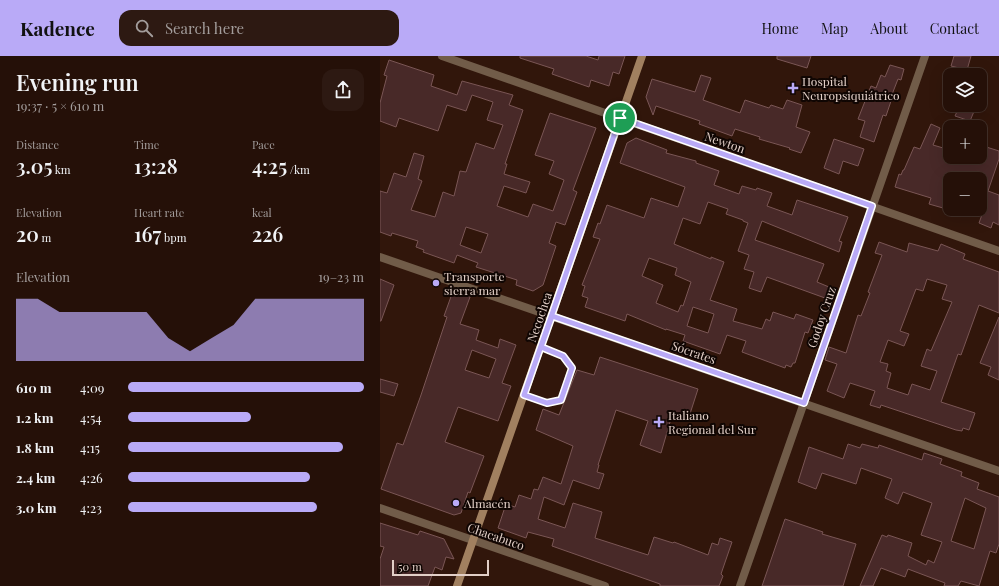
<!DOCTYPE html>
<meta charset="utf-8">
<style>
:root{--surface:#251008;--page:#2d1912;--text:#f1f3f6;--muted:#a39d9c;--line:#423029;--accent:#b9aaf7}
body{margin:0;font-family:"Playfair Display",serif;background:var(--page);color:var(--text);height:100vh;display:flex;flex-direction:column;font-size:15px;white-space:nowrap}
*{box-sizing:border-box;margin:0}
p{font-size:13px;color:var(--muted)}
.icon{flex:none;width:22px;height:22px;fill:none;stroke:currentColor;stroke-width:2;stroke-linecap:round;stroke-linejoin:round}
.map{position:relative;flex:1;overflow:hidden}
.panel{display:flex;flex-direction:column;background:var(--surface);width:380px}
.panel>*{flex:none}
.fabs{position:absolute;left:563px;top:12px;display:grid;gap:8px}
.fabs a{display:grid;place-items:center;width:44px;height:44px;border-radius:8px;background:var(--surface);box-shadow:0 4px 16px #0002,0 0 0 1px var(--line);font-size:20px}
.scale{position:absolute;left:12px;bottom:10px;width:97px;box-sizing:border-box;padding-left:4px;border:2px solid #e2cfc7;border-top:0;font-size:11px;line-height:14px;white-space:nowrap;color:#e2cfc7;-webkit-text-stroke:3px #100603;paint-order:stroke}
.pin{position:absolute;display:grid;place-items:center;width:34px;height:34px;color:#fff;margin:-17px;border:2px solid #fff;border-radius:50%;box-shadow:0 1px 4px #0007}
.round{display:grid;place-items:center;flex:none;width:42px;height:42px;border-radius:12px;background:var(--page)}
.headline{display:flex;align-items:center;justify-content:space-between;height:68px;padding:0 16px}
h1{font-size:22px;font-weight:600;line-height:30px}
.metrics{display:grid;grid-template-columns:repeat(3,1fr);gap:6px;height:68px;padding:4px 16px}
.metrics div{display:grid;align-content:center}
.metrics b{font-size:20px;font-weight:600}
.metrics small{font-size:11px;font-weight:400}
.metrics p{font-size:11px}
.chart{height:112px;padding:8px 16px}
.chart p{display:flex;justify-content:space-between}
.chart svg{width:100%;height:72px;margin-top:4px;fill:var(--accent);opacity:.7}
ul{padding:0 16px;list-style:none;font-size:13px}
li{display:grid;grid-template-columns:64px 48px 1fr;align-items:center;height:30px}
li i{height:10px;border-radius:5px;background:var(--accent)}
header{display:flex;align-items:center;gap:24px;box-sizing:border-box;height:56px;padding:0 20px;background:var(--accent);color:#111}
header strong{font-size:19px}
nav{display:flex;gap:22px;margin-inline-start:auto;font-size:14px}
.search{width:280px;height:36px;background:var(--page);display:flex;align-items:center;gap:10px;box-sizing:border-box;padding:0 14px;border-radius:12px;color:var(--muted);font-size:15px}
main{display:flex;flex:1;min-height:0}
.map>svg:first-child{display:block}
.building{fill:#482928;stroke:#7a5655;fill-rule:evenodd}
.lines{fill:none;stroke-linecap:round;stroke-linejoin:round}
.service{stroke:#715c49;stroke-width:7}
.minor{stroke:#715c49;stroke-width:8}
.secondary{stroke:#a18060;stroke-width:8}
.route-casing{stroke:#fff;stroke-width:8}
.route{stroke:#b9aaf7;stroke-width:5}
.poi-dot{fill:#b9aaf7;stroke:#100603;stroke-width:1.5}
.labels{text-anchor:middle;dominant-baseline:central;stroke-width:4;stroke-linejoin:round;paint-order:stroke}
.poi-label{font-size:12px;fill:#e2cfc7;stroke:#100603;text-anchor:start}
.street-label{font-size:12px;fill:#e2cfc7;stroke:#100603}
</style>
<header>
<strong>Kadence</strong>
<div class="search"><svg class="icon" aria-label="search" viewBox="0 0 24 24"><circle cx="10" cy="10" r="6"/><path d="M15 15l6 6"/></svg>Search here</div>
<nav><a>Home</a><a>Map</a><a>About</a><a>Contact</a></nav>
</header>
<main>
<section class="panel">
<div class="headline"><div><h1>Evening run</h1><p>19:37 · 5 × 610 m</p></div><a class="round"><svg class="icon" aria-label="share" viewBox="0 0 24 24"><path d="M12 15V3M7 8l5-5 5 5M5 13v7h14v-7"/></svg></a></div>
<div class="metrics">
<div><p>Distance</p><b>3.05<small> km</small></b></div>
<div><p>Time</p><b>13:28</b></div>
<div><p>Pace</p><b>4:25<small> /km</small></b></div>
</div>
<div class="metrics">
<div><p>Elevation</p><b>20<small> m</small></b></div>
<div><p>Heart rate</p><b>167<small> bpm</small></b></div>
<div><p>kcal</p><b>226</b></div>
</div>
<div class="chart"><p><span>Elevation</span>19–23 m</p>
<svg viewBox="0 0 160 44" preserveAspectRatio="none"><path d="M0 44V6L10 6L20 14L30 14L40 14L50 14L60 14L70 30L80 38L90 30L100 22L110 6L120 6L130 6L140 6L150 6L160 6V44z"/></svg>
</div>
<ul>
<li><b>610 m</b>4:09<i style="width:100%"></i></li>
<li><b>1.2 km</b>4:54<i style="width:52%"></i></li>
<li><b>1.8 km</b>4:15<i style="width:91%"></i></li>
<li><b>2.4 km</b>4:26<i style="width:77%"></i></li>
<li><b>3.0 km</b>4:23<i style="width:80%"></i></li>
</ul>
</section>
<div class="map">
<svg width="619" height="530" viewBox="0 0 619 530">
<rect width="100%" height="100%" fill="#31160b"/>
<g class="building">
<polygon points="140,0 206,0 218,4 219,0 245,0 239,18 233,16 229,30 211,24 209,31 172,18 174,13 140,2"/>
<polygon points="397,0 431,0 427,12 397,3"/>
<polygon points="574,0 591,0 587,14 571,10"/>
<path d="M9,4L54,19L51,30L77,39L82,25L133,39L129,49L143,54L125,108H127L124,118L150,126L146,137L124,130L117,150L148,161L153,148L173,155L184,124L169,118L174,105L155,99L170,57L216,72L193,134L197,136L185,169L176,166L169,187L176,190L163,229L153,235L136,229L137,224L96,211L98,207L77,199L74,207L43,196L44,194L36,191L38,185L12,177L11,180L0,176V135L7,137L14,117L26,121L34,97L44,100L38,123L42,125L31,154L55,161L63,136L74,140L80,115L86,116L96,87L114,93L123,69L107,64L113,46L92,39L86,55L67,49L58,75L19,62L16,71L0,65V47L7,20L4,19ZM86,171L108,178L101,197L80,189Z"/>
<polygon points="510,9 524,13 521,24 518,23 511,41 512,42 506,60 503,59 494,86 480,81 485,65 478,63 491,30 496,32 501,19 505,21"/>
<polygon points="321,19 331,22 323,44 360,57 365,44 389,52 391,49 403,53 407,44 422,49 416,71 430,76 421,97 409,93 410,92 379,83 380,81 355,73 352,80 319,68 320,65 276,50 273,59 266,41 272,23 315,36"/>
<polygon points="580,49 586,49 595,53 590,65 575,60"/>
<polygon points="551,68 560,72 553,89 570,94 570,101 600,101 600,89 619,95 619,103 608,135 619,139 619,169 613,166 611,172 599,167 603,156 600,155 600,123 570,123 570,154 549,148 551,142 515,131 519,118 521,119 523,114 524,114 534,91 540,93"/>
<path d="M256,82L287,94L286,97L316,105V107L339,115L334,129L359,138L362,130L376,134L377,132L392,137L387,150L412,159L417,144L468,161L459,185L462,186L459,196L382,165L375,184L444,208L437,226L449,231L445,242L387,221L381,236L369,232L374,216L364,213L369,199L358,195L368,167L363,165V164L346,158L348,153L328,146L320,168L303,162L294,188L331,203V201L344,206L330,244L357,253L353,265L382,273L386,263L390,265L393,256L414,263L416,258L433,264L428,277L425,276L415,307H413L411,311L406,309L405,312L362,296L366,285L347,279L340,298L303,285L305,279L286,273V274L247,258L245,265L205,251L208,242L202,240L205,230L202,229L220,183L213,181L218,167L220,168L227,149L264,162L271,142L298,151L305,131L240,107L247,87ZM269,202L297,212L295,219L311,226L303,250L301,249L298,256L276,247L283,229L262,220ZM313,251L334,258L328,277L307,270Z"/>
<polygon points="454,83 484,93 478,110 463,105 459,118 444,112"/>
<path d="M499,186L527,196L529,187L558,195L561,188L585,198L583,203L619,216V257L599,249L581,299L578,298L561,346L595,357L589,374L583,372L582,375L576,374L501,349L500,352L490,349L495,335L470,327L464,342L447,335L457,308L445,304L449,291L466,297L478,259L481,260L490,237L488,236L502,199L495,197ZM547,223L567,229L562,243L572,246L551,295L547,293L541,310L557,315L550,334L532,328L528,339L507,332L511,317L506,315L508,308L500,306L508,284L524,290L529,278L520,275L536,233L543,235Z"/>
<polygon points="0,223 14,229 1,265 0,265"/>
<path d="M73,235L90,241L80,268L99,274L96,284L118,292L120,283L136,289L122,327L131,330L118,365L78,351L65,386L104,400L90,437L88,436L81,457L74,459L1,433L17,387L23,389L41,339L67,261L64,260ZM92,294L116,303L109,322L85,314Z"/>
<polygon points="619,261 619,324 608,319 611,311 600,307"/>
<polygon points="220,301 318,333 308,364 292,359 281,397 260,389 268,365 236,354 218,409 219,409 217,416 224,418 219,433 193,424 184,449 164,441 158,463 185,472 193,447 222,456 215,482 268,499 274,481 293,487 294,486 328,499 332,487 338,489 340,482 352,486 341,518 343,520 339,530 280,530 280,528 172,490 174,483 148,476 146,482 118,472 126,448 135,451 139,439 151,443 154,433 158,434 163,421 181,428 193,390 156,374 163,353 179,359 197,314 214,319"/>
<polygon points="0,323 18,328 14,340 0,336"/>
<path d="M468,388L480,392L482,388L498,392L499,389L542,404L544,397L562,403L560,408L582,416L581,420L599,427L597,433L619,441V488L616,497L610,495L599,530L581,525L578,530H564L565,527L528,513L525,521L501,512L493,530H480L502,479L507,481L508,479L532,487L528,500L546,509L548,504L554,507L562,486L541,479L552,447L523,436L518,448L505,442L512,423L481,412L476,428L442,417L436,433L418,426L429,391L463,403ZM585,442L606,452L594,493L571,485Z"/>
<polygon points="405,463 443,476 442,478 476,488 463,530 382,530"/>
<polygon points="0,467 38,479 40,475 64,483 74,503 66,501 62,514 55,511 48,530 0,530 0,503 4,491 0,490"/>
</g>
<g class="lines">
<polyline class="service" points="144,339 167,347 181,344 192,312 183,300 161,291"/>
<g class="minor">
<polyline points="62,0 619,195"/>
<polyline points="0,201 619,415"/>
<polyline points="0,452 225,530"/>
<polyline points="360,530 545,0"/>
</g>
<polyline class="secondary" points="77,530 262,0"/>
</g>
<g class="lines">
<defs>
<path id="route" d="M240,62C208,154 176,247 144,339L167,347L181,344L192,312L183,300L161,291L172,260L424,347L492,150L240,62"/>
</defs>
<use href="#route" class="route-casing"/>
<use href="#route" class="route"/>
</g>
<g class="poi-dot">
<path d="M411 26h4v4h4v4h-4v4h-4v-4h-4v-4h4z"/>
<circle cx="56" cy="227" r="4"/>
<path d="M277 360h4v4h4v4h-4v4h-4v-4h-4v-4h4z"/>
<circle cx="76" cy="447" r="4"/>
</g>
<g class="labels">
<g class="poi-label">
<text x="422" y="25">Hospital<tspan x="422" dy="14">Neuropsiquiátrico</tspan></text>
<text x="64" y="220">Transporte<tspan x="64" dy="14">sierra mar</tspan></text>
<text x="288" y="359">Italiano<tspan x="288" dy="14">Regional del Sur</tspan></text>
<text x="84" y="447">Almacén</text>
</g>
<g class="street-label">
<text transform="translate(345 86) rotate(19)">Newton</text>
<text transform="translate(159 261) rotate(-71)">Necochea</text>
<text transform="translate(441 261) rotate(-71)">Godoy Cruz</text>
<text transform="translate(314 296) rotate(19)">Sócrates</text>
<text transform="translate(116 480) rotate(19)">Chacabuco</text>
</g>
</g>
</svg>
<div class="fabs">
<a><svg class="icon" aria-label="layers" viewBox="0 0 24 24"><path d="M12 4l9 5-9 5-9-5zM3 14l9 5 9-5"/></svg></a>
<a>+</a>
<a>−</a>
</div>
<div class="scale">50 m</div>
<div class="pin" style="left:240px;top:62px;background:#1e9e55"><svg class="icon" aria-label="arrive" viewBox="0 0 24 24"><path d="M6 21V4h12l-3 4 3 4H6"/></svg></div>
</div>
</main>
